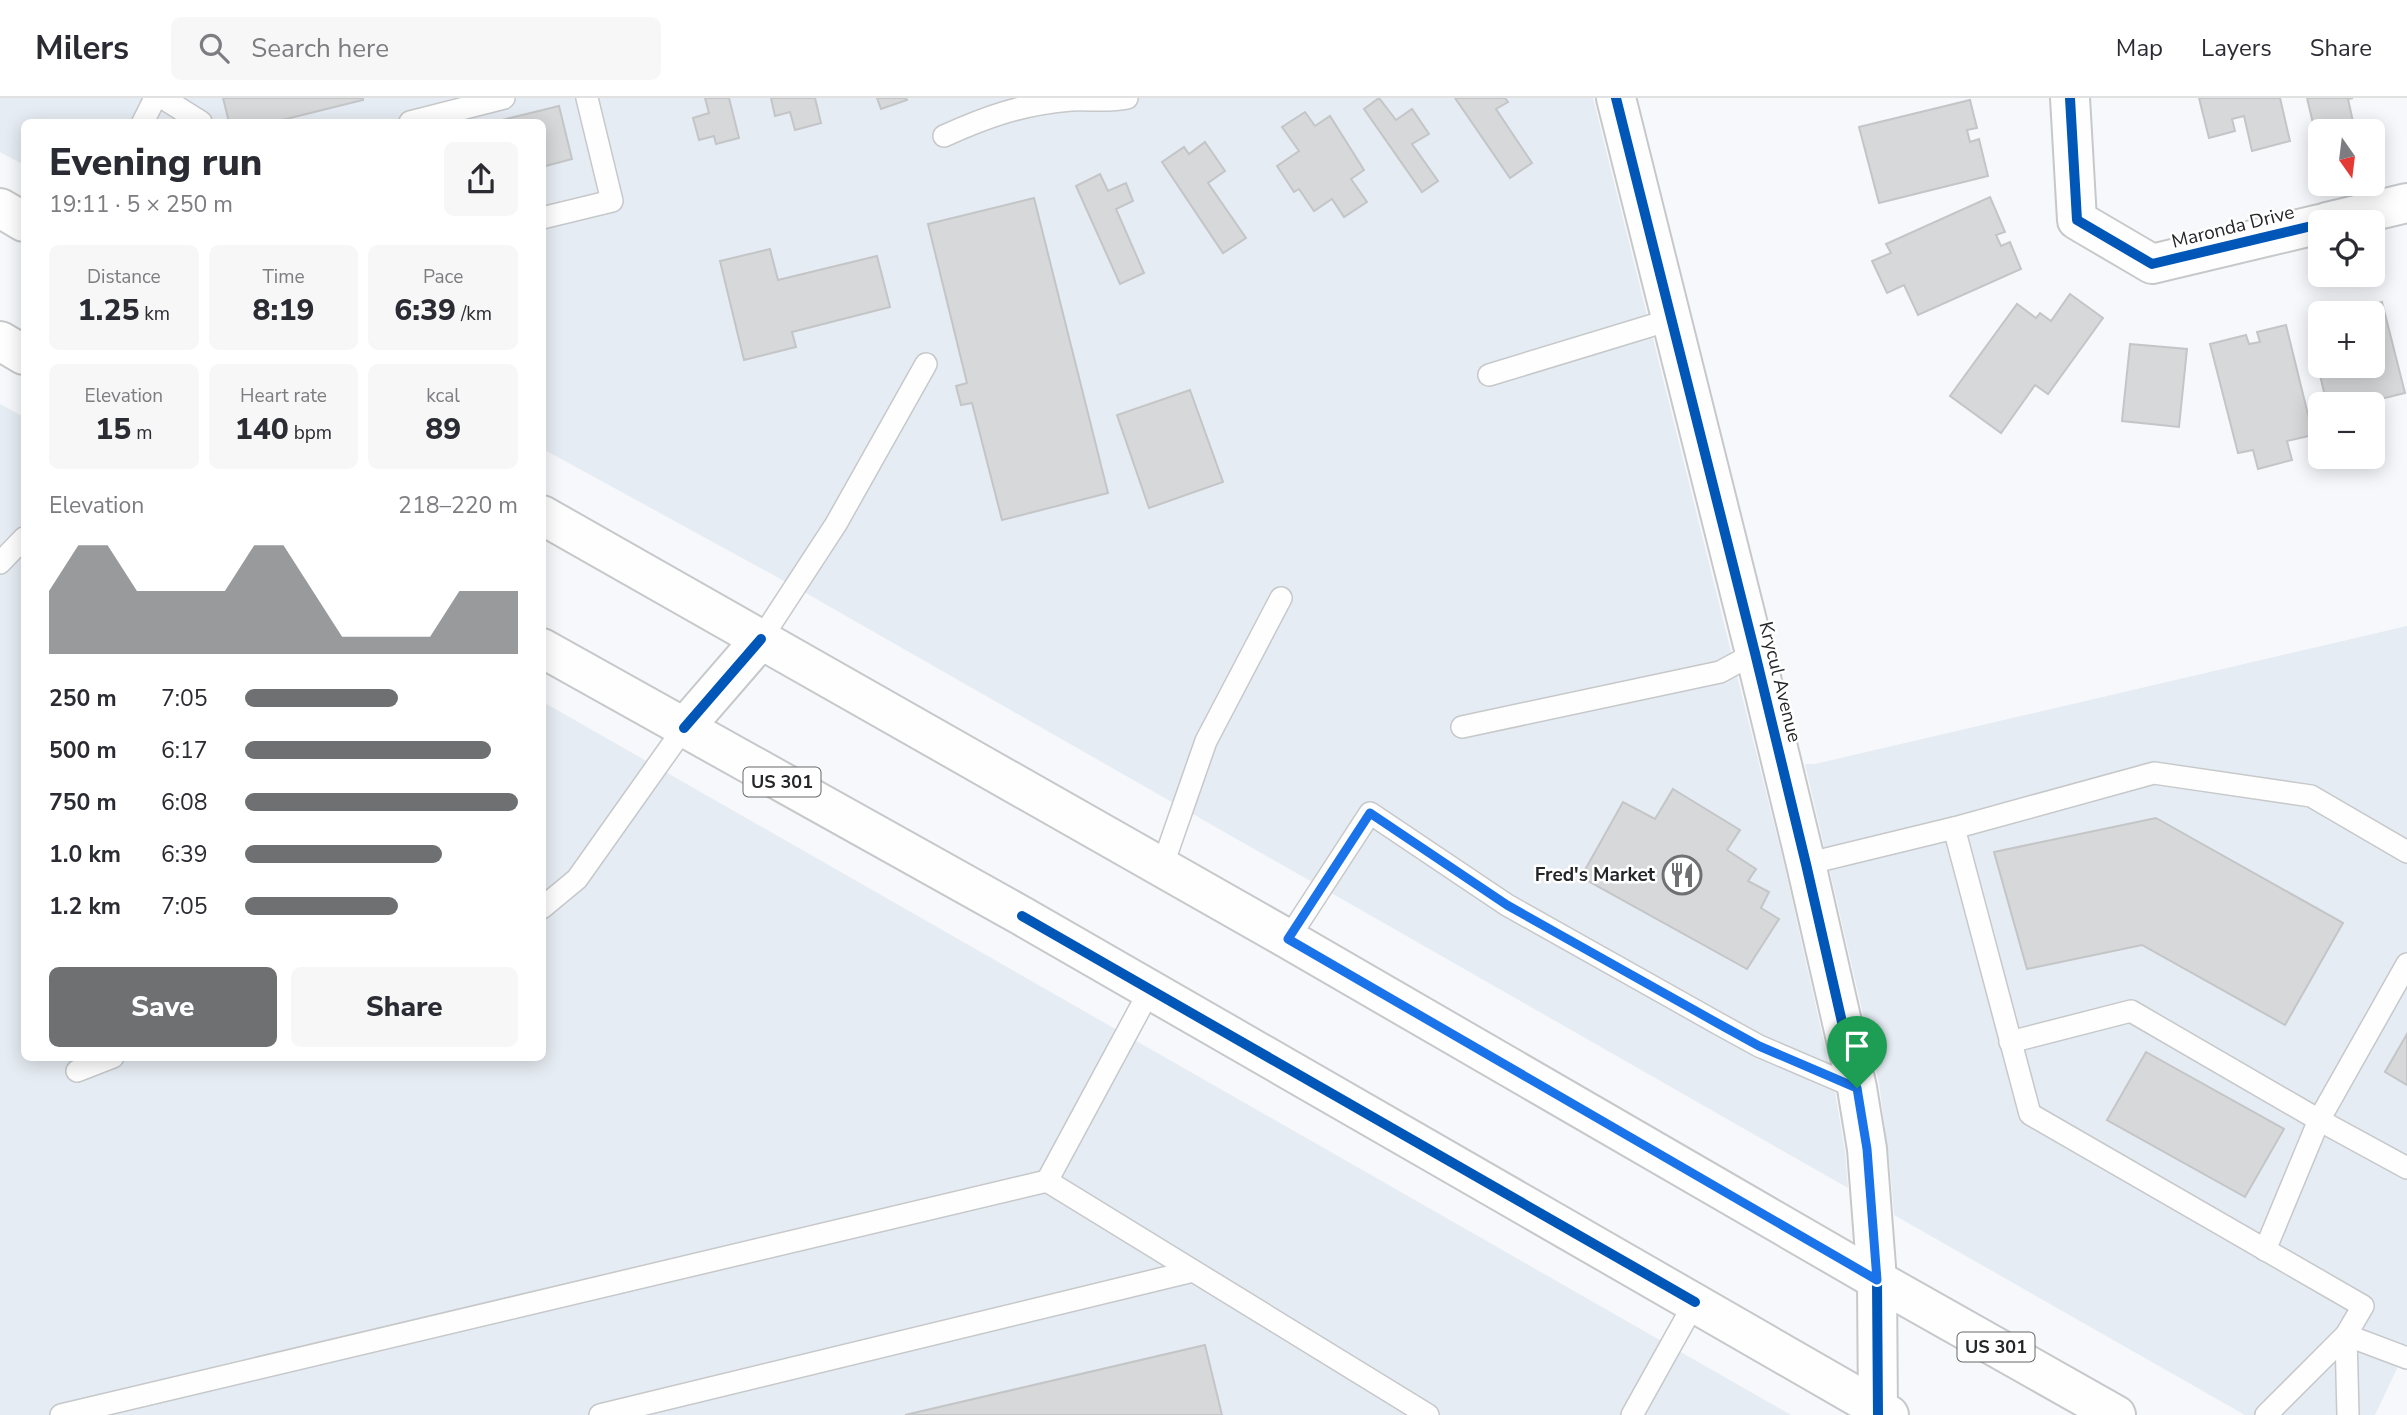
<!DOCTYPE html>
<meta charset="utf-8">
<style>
:root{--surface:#fff;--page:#f7f7f7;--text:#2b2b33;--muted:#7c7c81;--line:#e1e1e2;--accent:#6e7072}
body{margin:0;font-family:"Nunito Sans",sans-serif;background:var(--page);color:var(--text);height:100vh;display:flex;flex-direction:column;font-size:26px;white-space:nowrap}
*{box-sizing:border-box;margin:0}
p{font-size:23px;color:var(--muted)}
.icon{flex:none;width:38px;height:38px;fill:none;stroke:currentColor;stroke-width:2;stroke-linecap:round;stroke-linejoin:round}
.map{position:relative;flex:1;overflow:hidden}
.side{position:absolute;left:21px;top:21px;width:525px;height:942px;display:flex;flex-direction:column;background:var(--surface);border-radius:10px;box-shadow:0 4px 18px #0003}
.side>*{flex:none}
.needle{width:46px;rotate:166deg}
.controls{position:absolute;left:2308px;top:21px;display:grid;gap:14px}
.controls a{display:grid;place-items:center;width:77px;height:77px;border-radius:10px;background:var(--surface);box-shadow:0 4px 18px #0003;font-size:35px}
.pin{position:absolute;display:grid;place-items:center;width:60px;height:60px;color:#fff;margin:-72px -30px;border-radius:50% 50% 50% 0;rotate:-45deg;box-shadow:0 0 7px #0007}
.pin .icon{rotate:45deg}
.round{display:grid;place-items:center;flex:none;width:74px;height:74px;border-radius:10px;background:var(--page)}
.overview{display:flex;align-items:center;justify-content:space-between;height:119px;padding:0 28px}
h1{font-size:38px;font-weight:800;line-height:52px}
.metrics{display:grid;grid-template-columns:repeat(3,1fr);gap:10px;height:119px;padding:7px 28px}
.metrics div{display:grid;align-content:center;border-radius:10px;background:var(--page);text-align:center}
.metrics b{font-size:30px;font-weight:800}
.metrics small{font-size:19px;font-weight:400}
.metrics p{font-size:19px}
.chart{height:196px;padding:14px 28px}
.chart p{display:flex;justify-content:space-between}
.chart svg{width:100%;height:126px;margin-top:7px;fill:var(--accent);opacity:.7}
.cta{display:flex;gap:14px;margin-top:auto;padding:14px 28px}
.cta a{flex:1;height:80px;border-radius:10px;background:var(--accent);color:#fff;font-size:28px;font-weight:800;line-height:80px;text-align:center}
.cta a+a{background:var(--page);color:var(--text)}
ul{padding:0 28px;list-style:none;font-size:23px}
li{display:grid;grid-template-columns:112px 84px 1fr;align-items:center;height:52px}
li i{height:18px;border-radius:9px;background:var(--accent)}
header{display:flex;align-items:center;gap:42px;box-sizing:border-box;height:98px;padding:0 35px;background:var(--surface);border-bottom:2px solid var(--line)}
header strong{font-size:33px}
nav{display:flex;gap:38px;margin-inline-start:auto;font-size:24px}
.search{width:490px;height:63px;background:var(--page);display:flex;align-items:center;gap:18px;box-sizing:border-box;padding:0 24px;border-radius:10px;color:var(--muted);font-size:26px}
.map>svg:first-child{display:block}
.built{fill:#e6ecf3}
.building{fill:#d6d8da;stroke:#c3c5c7;stroke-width:2}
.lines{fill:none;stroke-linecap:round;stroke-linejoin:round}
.lane-casing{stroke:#c6c8ca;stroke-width:24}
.street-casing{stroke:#c6c8ca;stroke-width:42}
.secondary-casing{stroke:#c6c8ca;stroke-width:42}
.primary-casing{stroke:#c6c8ca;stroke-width:42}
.lane{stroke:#fefefe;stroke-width:21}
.street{stroke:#fefefe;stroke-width:38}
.secondary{stroke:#fefefe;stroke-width:38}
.primary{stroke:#fefefe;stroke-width:38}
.cycleway-casing{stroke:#fff;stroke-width:15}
.cycleway{stroke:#0057b8;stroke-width:10}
.route-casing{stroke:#fff;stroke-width:14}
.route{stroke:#1a73e8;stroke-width:9}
.labels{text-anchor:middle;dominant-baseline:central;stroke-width:5;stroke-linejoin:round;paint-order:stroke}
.shield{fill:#fff;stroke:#666768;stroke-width:2}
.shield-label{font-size:18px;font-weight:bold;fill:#252628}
.street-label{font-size:19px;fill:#252628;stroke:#fff}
.poi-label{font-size:19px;font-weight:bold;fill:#252628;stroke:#fff;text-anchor:end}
</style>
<header>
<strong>Milers</strong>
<div class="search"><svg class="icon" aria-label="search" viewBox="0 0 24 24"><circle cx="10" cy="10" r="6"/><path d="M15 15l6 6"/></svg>Search here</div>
<nav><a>Map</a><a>Layers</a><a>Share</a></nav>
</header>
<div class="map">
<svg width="2407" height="1317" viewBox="0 0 2407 1317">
<rect width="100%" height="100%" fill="#f6f8fb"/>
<g class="built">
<polygon points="0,0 1593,0 1785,770 1835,994 1845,1053 1848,1090 797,490 543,351 542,24 24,24 24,67 0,54"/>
<polygon points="0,306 24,319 24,959 542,959 543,604 1791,1317 0,1317"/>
<polygon points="2407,528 2407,1259 2400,1264 2375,1317 2245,1317 1894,1117 1890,1068 1879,985 1805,666 1815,666"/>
</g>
<g class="building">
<polygon points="223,0 363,0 363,2 274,24 229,24"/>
<polygon points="705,0 729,0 739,40 716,46 714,38 699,42 693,20 709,15"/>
<polygon points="771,0 815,0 821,25 795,32 790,14 775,18"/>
<polygon points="877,0 906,0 907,2 881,11"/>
<polygon points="1379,0 1396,22 1412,11 1429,36 1412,46 1438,83 1422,94 1364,11"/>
<polygon points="1455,0 1505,0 1508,4 1496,11 1532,65 1510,80"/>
<polygon points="2199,0 2280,0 2290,43 2252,53 2244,18 2232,21 2235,33 2209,40"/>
<polygon points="2307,0 2353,0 2348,1 2354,28 2334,33 2320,33 2320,37 2316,38"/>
<polygon points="1970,2 1977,30 1967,32 1970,44 1979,41 1988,78 1879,105 1859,29"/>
<polygon points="559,8 572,61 542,69 542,24 494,24"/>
<polygon points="1305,14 1315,28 1330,18 1364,72 1351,81 1367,104 1344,119 1332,101 1314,113 1299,91 1294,94 1277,68 1299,53 1282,29"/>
<polygon points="1205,44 1225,73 1208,85 1246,140 1223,155 1162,64 1184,49 1189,56"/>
<polygon points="1100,76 1108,93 1126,85 1133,103 1116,111 1144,175 1120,186 1076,88"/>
<polygon points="1990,99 2005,134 1996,137 2001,148 2010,144 2021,171 1918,217 1904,187 1887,195 1872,163 1891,155 1886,146"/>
<polygon points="1034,100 1108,395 1002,422 972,305 961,307 956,288 967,285 928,126"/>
<polygon points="770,151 778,182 877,158 890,209 792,234 796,249 744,262 720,163"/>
<polygon points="2070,196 2103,220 2048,296 2035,287 2001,335 1950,298 2017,206 2036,220 2040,215 2051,223"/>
<polygon points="2382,204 2405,295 2360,306 2327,306 2316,261 2320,260 2320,268 2373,268 2373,215 2342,214"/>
<polygon points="2286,227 2313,337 2287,343 2292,362 2258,371 2253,352 2238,355 2210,246 2246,237 2249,246 2260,244 2257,234"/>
<polygon points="2130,246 2187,251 2179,329 2122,323"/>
<polygon points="1190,292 1223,384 1149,410 1117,317"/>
<polygon points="1673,691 1740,732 1727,752 1756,771 1748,783 1769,794 1761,810 1779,821 1747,871 1581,779 1623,704 1655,721"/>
<polygon points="2156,720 2343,825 2285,927 2142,847 2027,871 1994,754"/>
<polygon points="2407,936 2407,987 2385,974"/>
<polygon points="2146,954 2284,1031 2245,1099 2107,1022"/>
<polygon points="1205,1247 1222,1317 905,1317"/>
</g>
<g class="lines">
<defs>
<g id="lane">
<polyline points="163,0 201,24"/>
<polyline points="143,24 155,0"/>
<polyline points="410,24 504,0"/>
<path d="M944,38C988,18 1023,6 1071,2C1089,1 1109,4 1127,0"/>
<polyline points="542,120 612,103 587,0"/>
<polyline points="1489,277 1673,221"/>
<polyline points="0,465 24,440"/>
<polyline points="761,541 836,426 926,266"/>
<polyline points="1462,629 1720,574 1755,555"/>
<polyline points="1954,730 2154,675 2311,698 2407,754"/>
<polyline points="1806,766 1954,730 2030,1016 2363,1208 2346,1237 2407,1260"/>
<polyline points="1162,769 1206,643 1281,500"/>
<polyline points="542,810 577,781 684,630"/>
<polyline points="1288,841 1370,715 1507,807 1719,926 1759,948 1857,990"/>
<polyline points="2010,944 2131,913 2319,1022 2407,1070"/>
<polyline points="77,973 113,959"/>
<polyline points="1047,1083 1150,892"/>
<polyline points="2265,1152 2319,1022 2407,866"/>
<polyline points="61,1317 1047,1083 1428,1317"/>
<polyline points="600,1317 1193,1173"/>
<polyline points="1632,1317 1695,1204"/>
<polyline points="2266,1317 2346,1237 2348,1317"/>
</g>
<g id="street">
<polyline points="2070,0 2077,122 2152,166 2320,126"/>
<polyline points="2327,124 2407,105"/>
<polyline points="684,630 761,541"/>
</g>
<polyline id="secondary" points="1616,0 1755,555 1806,766 1857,990 1867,1051 1877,1182 1878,1317"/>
<g id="primary">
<polyline points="0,110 24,124"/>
<polyline points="0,243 24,257"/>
<polyline points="542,417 1288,841 1877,1182 2116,1317"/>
<polyline points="542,550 1022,818 1889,1317"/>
</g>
</defs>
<use href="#lane" class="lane-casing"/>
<use href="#street" class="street-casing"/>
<use href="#secondary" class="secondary-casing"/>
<use href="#primary" class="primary-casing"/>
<use href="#lane" class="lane"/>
<use href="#street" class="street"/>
<use href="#secondary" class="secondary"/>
<use href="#primary" class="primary"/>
<defs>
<g id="cycleway">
<polyline points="1616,0 1755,555 1806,766 1857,990 1867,1051 1877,1182 1878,1317"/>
<polyline points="2070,0 2077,122 2152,166 2320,126"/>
<polyline points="684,630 761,541"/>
<polyline points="1022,818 1695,1204"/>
</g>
</defs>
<use href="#cycleway" class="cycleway-casing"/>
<use href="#cycleway" class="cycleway"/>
</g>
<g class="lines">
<defs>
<polygon id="route" points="1370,715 1507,807 1719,926 1759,948 1857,990 1867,1051 1877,1182 1288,841"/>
</defs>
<use href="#route" class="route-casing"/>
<use href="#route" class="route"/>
</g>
<defs>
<symbol id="restaurant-ring" viewBox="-11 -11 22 22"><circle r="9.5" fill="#fff" stroke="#6e7072" stroke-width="1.5"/><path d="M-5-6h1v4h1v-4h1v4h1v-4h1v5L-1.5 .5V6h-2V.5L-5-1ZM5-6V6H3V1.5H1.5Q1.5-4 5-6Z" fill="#6e7072"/></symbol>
</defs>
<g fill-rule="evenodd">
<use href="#restaurant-ring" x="1660" y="755" width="44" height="44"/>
</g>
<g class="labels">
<g class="shield">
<rect x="743.5" y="669.5" width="77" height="29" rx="5"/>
<rect x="1957.5" y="1234.5" width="77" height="29" rx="5"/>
</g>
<g class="shield-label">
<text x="782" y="684">US 301</text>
<text x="1996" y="1249">US 301</text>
</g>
<g class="street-label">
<text transform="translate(2233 129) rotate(-14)">Maronda Drive</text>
<text transform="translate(1780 584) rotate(76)">Krycul Avenue</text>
</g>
<g class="poi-label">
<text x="1655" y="777">Fred's Market</text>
</g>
</g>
</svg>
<div class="controls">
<a><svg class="needle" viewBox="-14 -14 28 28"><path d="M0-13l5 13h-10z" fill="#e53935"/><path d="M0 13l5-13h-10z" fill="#7c7c81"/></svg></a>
<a><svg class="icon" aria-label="locate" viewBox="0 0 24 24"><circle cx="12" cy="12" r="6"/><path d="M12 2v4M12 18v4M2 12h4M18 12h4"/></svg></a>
<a>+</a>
<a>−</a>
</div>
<div class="pin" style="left:1857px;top:990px;background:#1e9e55"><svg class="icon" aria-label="arrive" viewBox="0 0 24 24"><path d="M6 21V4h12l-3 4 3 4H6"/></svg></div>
<section class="side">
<div class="overview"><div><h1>Evening run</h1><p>19:11 · 5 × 250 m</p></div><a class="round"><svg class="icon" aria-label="share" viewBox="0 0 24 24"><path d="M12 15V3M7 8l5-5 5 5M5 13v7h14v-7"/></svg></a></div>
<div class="metrics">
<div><p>Distance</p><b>1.25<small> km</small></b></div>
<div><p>Time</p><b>8:19</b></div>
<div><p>Pace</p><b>6:39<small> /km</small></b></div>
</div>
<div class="metrics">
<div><p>Elevation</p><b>15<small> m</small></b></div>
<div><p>Heart rate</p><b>140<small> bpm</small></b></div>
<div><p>kcal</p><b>89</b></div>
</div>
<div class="chart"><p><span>Elevation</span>218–220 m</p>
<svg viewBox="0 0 160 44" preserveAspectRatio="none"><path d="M0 44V22L10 6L20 6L30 22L40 22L50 22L60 22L70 6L80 6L90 22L100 38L110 38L120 38L130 38L140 22L150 22L160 22V44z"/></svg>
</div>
<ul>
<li><b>250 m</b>7:05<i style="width:56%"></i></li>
<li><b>500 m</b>6:17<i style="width:90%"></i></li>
<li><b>750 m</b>6:08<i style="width:100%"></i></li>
<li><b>1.0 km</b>6:39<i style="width:72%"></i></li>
<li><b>1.2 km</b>7:05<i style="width:56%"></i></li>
</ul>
<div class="cta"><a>Save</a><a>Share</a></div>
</section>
</div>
